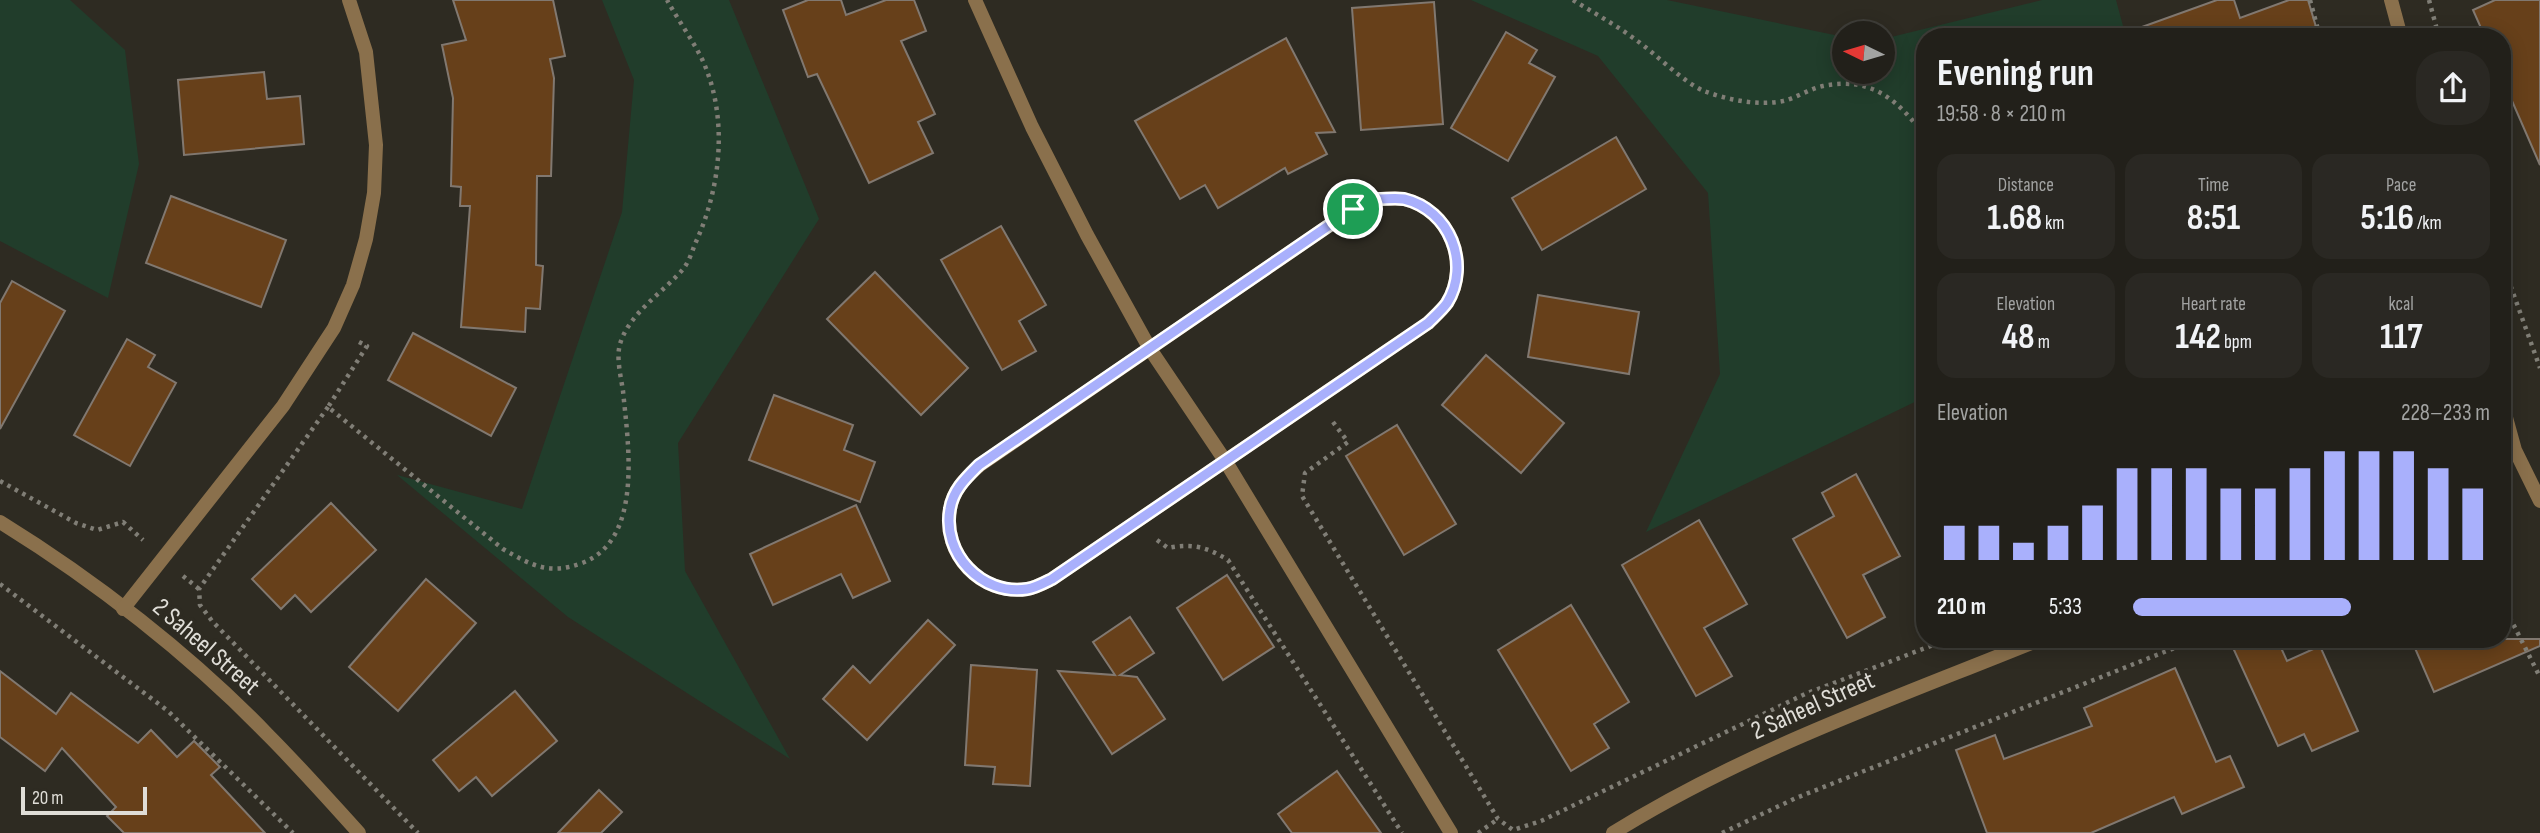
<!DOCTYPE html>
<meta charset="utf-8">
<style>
:root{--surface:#22201a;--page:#2a2823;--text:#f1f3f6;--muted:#a2a3a2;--line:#3f3e39;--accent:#a9b0fc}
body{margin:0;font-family:"Sofia Sans Condensed",sans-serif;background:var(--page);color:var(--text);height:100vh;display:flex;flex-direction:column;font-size:26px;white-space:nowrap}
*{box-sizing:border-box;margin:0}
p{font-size:23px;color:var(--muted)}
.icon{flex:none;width:38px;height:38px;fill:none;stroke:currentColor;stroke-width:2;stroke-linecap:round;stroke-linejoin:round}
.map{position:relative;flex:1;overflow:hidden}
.panel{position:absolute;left:1916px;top:28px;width:595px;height:620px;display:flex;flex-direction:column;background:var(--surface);border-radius:28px;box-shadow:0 4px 18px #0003,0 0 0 2px var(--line)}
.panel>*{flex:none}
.needle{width:46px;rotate:275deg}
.controls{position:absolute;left:1832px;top:21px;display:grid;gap:14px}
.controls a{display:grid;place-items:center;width:63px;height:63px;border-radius:50%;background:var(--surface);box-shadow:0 4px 18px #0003,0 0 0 2px var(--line);font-size:35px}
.scale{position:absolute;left:21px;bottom:18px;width:126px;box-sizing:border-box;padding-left:7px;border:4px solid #dfddd7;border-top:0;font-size:19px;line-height:24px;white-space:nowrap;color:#dfddd7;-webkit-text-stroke:5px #2e2b22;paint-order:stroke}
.pin{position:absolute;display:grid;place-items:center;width:60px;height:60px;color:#fff;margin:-30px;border:4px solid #fff;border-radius:50%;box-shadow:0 2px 7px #0007}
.round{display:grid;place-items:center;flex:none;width:74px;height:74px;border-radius:28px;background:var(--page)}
.head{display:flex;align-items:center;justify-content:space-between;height:119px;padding:0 21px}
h1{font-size:38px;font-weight:700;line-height:52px}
.metrics{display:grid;grid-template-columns:repeat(3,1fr);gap:10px;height:119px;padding:7px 21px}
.metrics div{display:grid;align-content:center;border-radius:18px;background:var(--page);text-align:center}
.metrics b{font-size:35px;font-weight:700}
.metrics small{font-size:19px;font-weight:400}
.metrics p{font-size:19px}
.chart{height:196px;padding:14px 21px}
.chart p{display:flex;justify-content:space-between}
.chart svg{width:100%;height:126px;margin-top:7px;stroke:var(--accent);stroke-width:6}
ul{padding:0 21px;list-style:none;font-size:23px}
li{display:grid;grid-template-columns:112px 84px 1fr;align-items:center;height:52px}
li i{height:18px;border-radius:9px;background:var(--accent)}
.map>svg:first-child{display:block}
.green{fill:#213d2b}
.building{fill:#67401a;stroke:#817870;stroke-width:2}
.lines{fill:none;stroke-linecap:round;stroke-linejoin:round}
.path{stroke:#807e76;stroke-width:4.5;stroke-dasharray:3.5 5;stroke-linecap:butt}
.minor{stroke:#8a704c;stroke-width:14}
.route-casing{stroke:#fff;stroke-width:14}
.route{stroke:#a9b0fc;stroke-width:9}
.labels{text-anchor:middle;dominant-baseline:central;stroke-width:7;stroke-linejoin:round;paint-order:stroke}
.street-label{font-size:26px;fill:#dfddd7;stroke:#2e2b22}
</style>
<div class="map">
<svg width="2540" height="833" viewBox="0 0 2540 833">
<rect width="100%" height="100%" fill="#2e2b22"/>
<g class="green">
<polygon points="0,0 70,0 125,50 139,164 108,298 0,241"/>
<polygon points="602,0 729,0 819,219 678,443 685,571 790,759 568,617 397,475 522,509 622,212 634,80"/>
<polygon points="1471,0 1667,0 1844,37 1844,72 1883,72 1883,39 2042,0 2116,0 2126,37 1925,37 1925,397 1646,532 1720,374 1708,193 1598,56"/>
</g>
<g class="building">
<polygon points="453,0 553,0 565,56 550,59 554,78 551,176 537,176 536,265 543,266 540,309 526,308 525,332 461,327 470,206 460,206 461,187 451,186 453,98 442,45 466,40"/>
<polygon points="808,0 841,0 846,15 886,0 914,0 926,31 901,41 935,114 918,122 933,153 869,183 817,74 808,77 783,10"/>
<polygon points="2217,0 2234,0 2240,18 2289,0 2308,0 2319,37 2128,37 2128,32"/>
<polygon points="2495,0 2540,0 2540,165 2502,78 2502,37 2485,37 2473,10"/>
<polygon points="1434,2 1443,124 1361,130 1352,8"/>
<polygon points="1506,32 1537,50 1529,63 1555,77 1508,161 1451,128"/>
<polygon points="1286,38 1335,132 1316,133 1327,154 1288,174 1285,168 1218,208 1205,185 1180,199 1135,121"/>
<polygon points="264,72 267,99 300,96 304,144 184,155 178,80"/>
<polygon points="1616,137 1646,189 1542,250 1512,198"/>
<polygon points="171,196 286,240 261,307 146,263"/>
<polygon points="1001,226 1046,305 1019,321 1036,351 1002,370 941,260"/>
<polygon points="875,272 968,368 921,415 827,319"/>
<polygon points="12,281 65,311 0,429 0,303"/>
<polygon points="1538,295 1639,312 1629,374 1528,357"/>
<polygon points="413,333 516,388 491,436 388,380"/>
<polygon points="127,339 155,355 148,367 176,383 130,466 74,435"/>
<polygon points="1486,355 1564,423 1521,473 1442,405"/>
<polygon points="774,395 853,425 844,450 875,462 860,502 749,460"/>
<polygon points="1397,425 1456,524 1404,555 1346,456"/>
<polygon points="1856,474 1900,556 1863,575 1885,617 1847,638 1793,539 1834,516 1822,493"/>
<polygon points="331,503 376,550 311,612 295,595 281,609 252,579"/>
<polygon points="856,505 890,581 853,598 841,574 773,605 750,554"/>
<polygon points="1699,520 1747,604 1704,628 1732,676 1696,696 1622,565"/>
<polygon points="1227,575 1274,647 1223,680 1177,608"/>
<polygon points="426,579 476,623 398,711 349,667"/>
<polygon points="1571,605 1629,702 1594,724 1609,748 1571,771 1498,650"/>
<polygon points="1130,617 1154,653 1120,675 1137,677 1165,719 1112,754 1058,671 1115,675 1093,642"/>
<polygon points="928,620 955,645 867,740 823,699 853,666 870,683"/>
<polygon points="2229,639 2277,639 2287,661 2320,646 2358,731 2312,751 2304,734 2278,746"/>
<polygon points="2411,639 2540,639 2540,646 2434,692"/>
<polygon points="971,665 1037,670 1030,786 993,784 995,767 965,765"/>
<polygon points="2175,668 2216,762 2230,756 2244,787 2182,814 2174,797 2091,833 1987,833 1956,750 1995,735 2004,759 2092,726 2084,708"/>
<polygon points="0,671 56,714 71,693 138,743 151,730 177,757 194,741 220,767 211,775 265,833 124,833 107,816 116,807 62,748 45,771 0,737"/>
<polygon points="515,691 557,741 492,796 476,777 459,791 433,760"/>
<polygon points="1337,771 1381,833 1292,833 1278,814"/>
<polygon points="599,790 622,812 601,833 558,833"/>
</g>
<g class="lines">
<g class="path">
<path d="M1573,0C1594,13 1616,25 1636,40C1655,53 1684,83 1704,91C1728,100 1758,106 1783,101C1796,98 1809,89 1823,86C1871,76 1899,100 1925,137"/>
<polyline points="2310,0 2320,37"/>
<polyline points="2429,0 2439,37"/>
<polyline points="2502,262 2540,368"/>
<path d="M359,342L367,346L328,407L503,549C532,566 550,575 582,563C644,540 628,443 623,391C621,377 616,358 620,344C629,313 664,292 684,268C689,261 692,252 695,244C721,188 729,117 702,59C692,39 678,20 667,0"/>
<polyline points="328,407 199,589 200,605 212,621 418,833"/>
<polyline points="1333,422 1348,442 1305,473 1302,496 1498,819 1513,830 1541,821 1805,694 1949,639"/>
<polyline points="0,481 76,523 97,530 123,522 143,540"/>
<path d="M1157,540L1168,548C1192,543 1207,547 1228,560L1402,833"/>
<polyline points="183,576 199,589"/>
<polyline points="0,584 168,711 293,833"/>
<polyline points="2502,602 2540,677"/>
<polyline points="1478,833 1498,819"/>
<polyline points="1722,833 1796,798 2197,639"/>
</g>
<g class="minor">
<polyline points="975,0 1032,127 1087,235 1150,349 1226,462 1451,833"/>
<polyline points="2391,0 2401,37"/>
<path d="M1377,199C1386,199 1396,198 1404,199C1450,210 1471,264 1447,303C1442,310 1434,317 1428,323L1052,579C1044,583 1035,588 1027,589C981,596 942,554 950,509C953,490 966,477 980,465L1353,209Z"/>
<polyline points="2502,403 2515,450 2540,501"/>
<path d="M0,522C94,580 191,655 268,735C299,766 329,800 359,833"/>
<polyline points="123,609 283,406 334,328 353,285 366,239 374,193 376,145 366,52 349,0"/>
<path d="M1613,833C1746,750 1896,698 2041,639"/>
</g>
</g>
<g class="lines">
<defs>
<path id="route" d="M1377,199C1386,199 1396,198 1404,199C1450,210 1471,264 1447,303C1442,310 1434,317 1428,323L1052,579C1044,583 1035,588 1027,589C981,596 942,553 950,509C953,490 966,478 979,465L1353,209Z"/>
</defs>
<use href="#route" class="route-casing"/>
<use href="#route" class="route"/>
</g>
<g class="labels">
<g class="street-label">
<text transform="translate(206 647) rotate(41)">2 Saheel Street</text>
<text transform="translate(1813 706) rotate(-24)">2 Saheel Street</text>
</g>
</g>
</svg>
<div class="controls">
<a><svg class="needle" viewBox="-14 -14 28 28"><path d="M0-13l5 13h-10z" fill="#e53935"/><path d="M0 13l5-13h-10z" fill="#a2a3a2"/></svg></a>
</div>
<div class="scale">20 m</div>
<div class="pin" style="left:1353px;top:209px;background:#1e9e55"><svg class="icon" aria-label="arrive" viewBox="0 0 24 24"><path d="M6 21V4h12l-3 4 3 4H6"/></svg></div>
<section class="panel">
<div class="head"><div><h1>Evening run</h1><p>19:58 · 8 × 210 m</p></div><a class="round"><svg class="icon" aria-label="share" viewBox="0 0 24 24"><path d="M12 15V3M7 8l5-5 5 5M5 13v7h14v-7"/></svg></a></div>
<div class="metrics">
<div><p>Distance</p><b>1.68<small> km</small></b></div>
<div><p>Time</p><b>8:51</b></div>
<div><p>Pace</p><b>5:16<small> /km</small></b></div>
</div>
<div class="metrics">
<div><p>Elevation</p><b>48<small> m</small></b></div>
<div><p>Heart rate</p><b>142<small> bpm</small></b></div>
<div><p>kcal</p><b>117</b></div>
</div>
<div class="chart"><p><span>Elevation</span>228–233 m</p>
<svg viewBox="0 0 160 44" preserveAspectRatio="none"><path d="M5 44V32M15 44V32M25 44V38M35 44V32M45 44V25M55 44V12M65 44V12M75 44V12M85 44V19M95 44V19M105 44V12M115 44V6M125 44V6M135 44V6M145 44V12M155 44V19"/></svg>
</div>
<ul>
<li><b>210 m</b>5:33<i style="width:61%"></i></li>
</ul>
</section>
</div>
